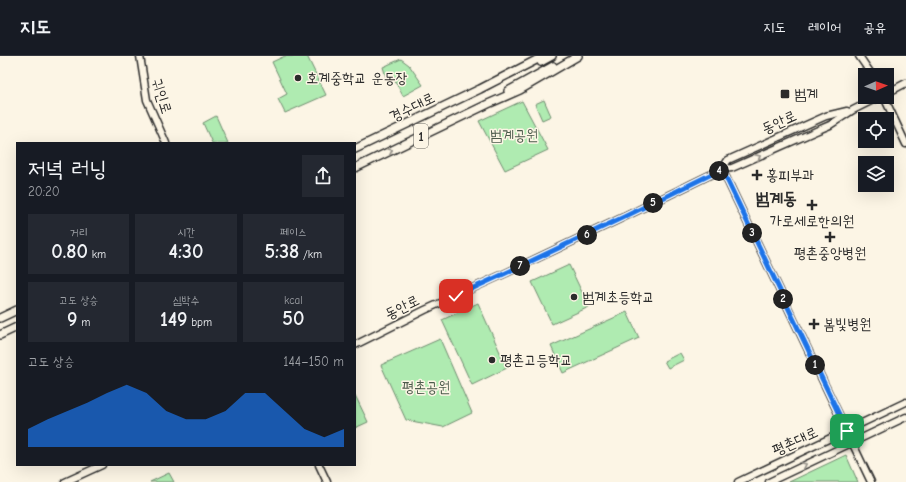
<!DOCTYPE html>
<html lang="ko">
<meta charset="utf-8">
<style>
:root{--surface:#171b24;--page:#242831;--text:#f1f3f6;--muted:#9ea1a6;--line:#363941;--accent:#1a73e8}
body{margin:0;font-family:"Comic Neue","Poor Story",sans-serif;background:var(--page);color:var(--text);height:100vh;display:flex;flex-direction:column;font-size:15px;white-space:nowrap}
*{box-sizing:border-box;margin:0}
p{font-size:13px;color:var(--muted)}
.icon{flex:none;width:22px;height:22px;fill:none;stroke:currentColor;stroke-width:2;stroke-linecap:round;stroke-linejoin:round}
.map{position:relative;flex:1;overflow:hidden}
.sheet{position:absolute;left:16px;top:86px;width:340px;height:324px;display:flex;flex-direction:column;background:var(--surface);border-radius:0px;box-shadow:0 4px 16px #0002}
.sheet>*{flex:none}
.needle{width:26px;rotate:88deg}
.fabs{position:absolute;left:858px;top:12px;display:grid;gap:8px}
.fabs a{display:grid;place-items:center;width:36px;height:36px;border-radius:0px;background:var(--surface);box-shadow:0 4px 16px #0002;font-size:20px}
.pin{position:absolute;display:grid;place-items:center;width:34px;height:34px;color:#fff;margin:-17px;border-radius:8px;box-shadow:0 2px 6px #0006}
.km{position:absolute;width:20px;height:20px;margin:-10px;border-radius:50%;background:#222;color:#fff;font-size:11px;line-height:20px;text-align:center}
.round{display:grid;place-items:center;flex:none;width:42px;height:42px;border-radius:0px;background:var(--page)}
.overview{display:flex;align-items:center;justify-content:space-between;height:68px;padding:0 12px}
h1{font-size:22px;font-weight:600;line-height:30px}
.stats{display:grid;grid-template-columns:repeat(3,1fr);gap:6px;height:68px;padding:4px 12px}
.stats div{display:grid;align-content:center;border-radius:0px;background:var(--page);text-align:center}
.stats b{font-size:20px;font-weight:600}
.stats small{font-size:11px;font-weight:400}
.stats p{font-size:11px}
.chart{height:112px;padding:8px 12px}
.chart p{display:flex;justify-content:space-between}
.chart svg{width:100%;height:72px;margin-top:4px;fill:var(--accent);opacity:.7}
header{display:flex;align-items:center;gap:24px;box-sizing:border-box;height:56px;padding:0 20px;background:var(--surface);border-bottom:1px solid var(--line)}
header strong{font-size:19px}
nav{display:flex;gap:22px;margin-inline-start:auto;font-size:14px}
.map>svg:first-child{display:block}
.green{fill:#afebb1;stroke:#6d8b6e}
.lines{fill:none;stroke-linecap:round;stroke-linejoin:round}
.tertiary-casing{stroke:#2b2b2b;stroke-width:9}
.primary-casing{stroke:#2b2b2b;stroke-width:10}
.tertiary{stroke:#fcf5e5;stroke-width:6}
.primary{stroke:#fcf5e5;stroke-width:7}
.oneway{stroke:#949088}
.route-casing{stroke:#fff;stroke-width:8}
.route{stroke:#1a73e8;stroke-width:5}
.poi-dot{fill:#2b2b2b;stroke:#fcf5e5;stroke-width:1.5}
.labels{text-anchor:middle;dominant-baseline:central;stroke-width:3;stroke-linejoin:round;paint-order:stroke}
.shield{fill:#fcf5e5;stroke:#6a6863;stroke-width:1}
.shield-label{font-size:14px;font-weight:bold;fill:#2b2b2b}
.poi-label{font-size:15px;fill:#2b2b2b;stroke:#fcf5e5;text-anchor:start}
.street-label{font-size:15px;fill:#2b2b2b;stroke:#fcf5e5}
.park-label{font-size:15px;fill:#4c5b4c;stroke:#fcf5e5}
.quarter-label{font-size:17px;font-weight:bold;fill:#2b2b2b;stroke:#fcf5e5}
</style>
<header>
<strong>지도</strong>
<nav><a>지도</a><a>레이어</a><a>공유</a></nav>
</header>
<div class="map">
<svg width="906" height="426" viewBox="0 0 906 426">
<rect width="100%" height="100%" fill="#fcf5e5"/>
<filter id="ink" filterUnits="userSpaceOnUse"><feTurbulence type="fractalNoise" baseFrequency=".025" numOctaves="2"/><feDisplacementMap in="SourceGraphic" scale="8" xChannelSelector="R" yChannelSelector="G"/><feConvolveMatrix kernelMatrix="1 2 1 2 8 2 1 2 1" color-interpolation-filters="sRGB"/></filter>
<g filter="url(#ink)">
<g class="green">
<polygon points="285,0 307,0 326,39 285,57 278,43 287,38 272,6"/>
<polygon points="401,3 409,9 423,29 403,40 394,23 386,21 383,11"/>
<polygon points="544,44 551,60 542,64 535,48"/>
<polygon points="522,45 548,94 505,114 479,65"/>
<polygon points="216,60 228,87 212,87 203,67"/>
<polygon points="569,209 589,251 552,268 532,226"/>
<polygon points="478,247 507,312 472,329 442,264"/>
<polygon points="627,256 639,282 563,317 551,290"/>
<polygon points="440,283 472,357 443,371 406,364 381,309"/>
<polygon points="680,297 684,304 668,312 664,305"/>
<polygon points="355,339 368,366 355,372"/>
<polygon points="846,399 858,426 789,426"/>
<polygon points="169,417 174,426 150,426"/>
</g>
<g class="lines">
<defs>
<g id="tertiary">
<polyline points="140,0 147,44 166,87"/>
<polyline points="859,0 872,19"/>
<polyline points="887,37 906,27"/>
<polyline points="884,41 906,88"/>
<polyline points="722,113 871,426"/>
<polyline points="722,113 728,104 826,60 847,55"/>
<polyline points="355,289 425,254 506,217 626,160 722,113 732,112 816,75 830,69 853,54 879,41"/>
<polyline points="319,409 327,426"/>
<polyline points="65,426 102,409"/>
<polyline points="738,426 906,346"/>
<polyline points="769,426 906,361"/>
</g>
<g id="primary">
<polyline points="541,6 552,0"/>
<polyline points="508,35 553,10"/>
<polyline points="355,93 480,33 544,0"/>
<polyline points="355,112 488,48 520,34 578,0"/>
<polyline points="0,262 17,254"/>
<polyline points="0,279 17,271"/>
</g>
</defs>
<use href="#tertiary" class="tertiary-casing"/>
<use href="#primary" class="primary-casing"/>
<use href="#tertiary" class="tertiary"/>
<use href="#primary" class="primary"/>
</g>
<defs><path id="oneway-chevron" d="M-2-3.5L2.5 0L-2 3.5" fill="none" stroke-width="1.6" stroke-linecap="round" stroke-linejoin="round"/></defs>
<g class="oneway">
<use href="#oneway-chevron" transform="translate(390 95) rotate(-26)"/>
<use href="#oneway-chevron" transform="translate(758 101) rotate(-25)"/>
<use href="#oneway-chevron" transform="translate(804 409) rotate(-25)"/>
</g>
</g>
<g class="lines" filter="url(#ink)">
<defs>
<polyline id="route" points="456,240 506,217 626,160 722,113 847,375"/>
</defs>
<use href="#route" class="route-casing"/>
<use href="#route" class="route"/>
</g>
<g class="poi-dot">
<circle cx="298" cy="22" r="4"/>
<rect x="780" y="33" width="10" height="10" rx="2"/>
<path d="M755 113h4v4h4v4h-4v4h-4v-4h-4v-4h4z"/>
<path d="M810 143h4v4h4v4h-4v4h-4v-4h-4v-4h4z"/>
<path d="M828 175h4v4h4v4h-4v4h-4v-4h-4v-4h4z"/>
<circle cx="574" cy="241" r="4"/>
<path d="M812 262h4v4h4v4h-4v4h-4v-4h-4v-4h4z"/>
<circle cx="492" cy="304" r="4"/>
</g>
<g class="labels">
<rect class="shield" x="414" y="68" width="14" height="24" rx="3"/>
<g class="shield-label">
<text x="421" y="80">1</text>
</g>
<g class="poi-label">
<text x="306" y="22">호계중학교 운동장</text>
<text x="794" y="38">범계</text>
<text x="766" y="119">홍피부과</text>
<text x="812" y="165" text-anchor="middle">가로세로한의원</text>
<text x="830" y="197" text-anchor="middle">평촌중앙병원</text>
<text x="582" y="241">범계초등학교</text>
<text x="823" y="268">봄빛병원</text>
<text x="500" y="304">평촌고등학교</text>
</g>
<g class="street-label">
<text transform="translate(162 40) rotate(73)">귀인로</text>
<text transform="translate(412 51) rotate(-26)">경수대로</text>
<text transform="translate(779 66) rotate(-24)">동안로</text>
<text transform="translate(402 251) rotate(-26)">동안로</text>
<text transform="translate(795 385) rotate(-25)">평촌대로</text>
</g>
<g class="park-label">
<text x="514" y="79">범계공원</text>
<text x="426" y="331">평촌공원</text>
</g>
<g class="quarter-label">
<text x="776" y="142">범계동</text>
</g>
</g>
</svg>
<div class="fabs">
<a><svg class="needle" viewBox="-14 -14 28 28"><path d="M0-13l5 13h-10z" fill="#e53935"/><path d="M0 13l5-13h-10z" fill="#9ea1a6"/></svg></a>
<a><svg class="icon" aria-label="locate" viewBox="0 0 24 24"><circle cx="12" cy="12" r="6"/><path d="M12 2v4M12 18v4M2 12h4M18 12h4"/></svg></a>
<a><svg class="icon" aria-label="layers" viewBox="0 0 24 24"><path d="M12 4l9 5-9 5-9-5zM3 14l9 5 9-5"/></svg></a>
</div>
<div class="pin" style="left:847px;top:375px;background:#1e9e55"><svg class="icon" aria-label="arrive" viewBox="0 0 24 24"><path d="M6 21V4h12l-3 4 3 4H6"/></svg></div>
<div class="pin" style="left:456px;top:240px;background:#d93025"><svg class="icon" aria-label="check" viewBox="0 0 24 24"><path d="M5 12l5 5 9-10"/></svg></div>
<b class="km" style="left:815px;top:309px">1</b>
<b class="km" style="left:783px;top:243px">2</b>
<b class="km" style="left:752px;top:177px">3</b>
<b class="km" style="left:719px;top:115px">4</b>
<b class="km" style="left:653px;top:147px">5</b>
<b class="km" style="left:587px;top:179px">6</b>
<b class="km" style="left:520px;top:210px">7</b>
<section class="sheet">
<div class="overview"><div><h1>저녁 러닝</h1><p>20:20</p></div><a class="round"><svg class="icon" aria-label="share" viewBox="0 0 24 24"><path d="M12 15V3M7 8l5-5 5 5M5 13v7h14v-7"/></svg></a></div>
<div class="stats">
<div><p>거리</p><b>0.80<small> km</small></b></div>
<div><p>시간</p><b>4:30</b></div>
<div><p>페이스</p><b>5:38<small> /km</small></b></div>
</div>
<div class="stats">
<div><p>고도 상승</p><b>9<small> m</small></b></div>
<div><p>심박수</p><b>149<small> bpm</small></b></div>
<div><p>kcal</p><b>50</b></div>
</div>
<div class="chart"><p><span>고도 상승</span>144–150 m</p>
<svg viewBox="0 0 160 44" preserveAspectRatio="none"><path d="M0 44V33L10 27L20 22L30 17L40 11L50 6L60 11L70 22L80 27L90 27L100 22L110 11L120 11L130 22L140 33L150 38L160 33V44z"/></svg>
</div>
</section>
</div>
